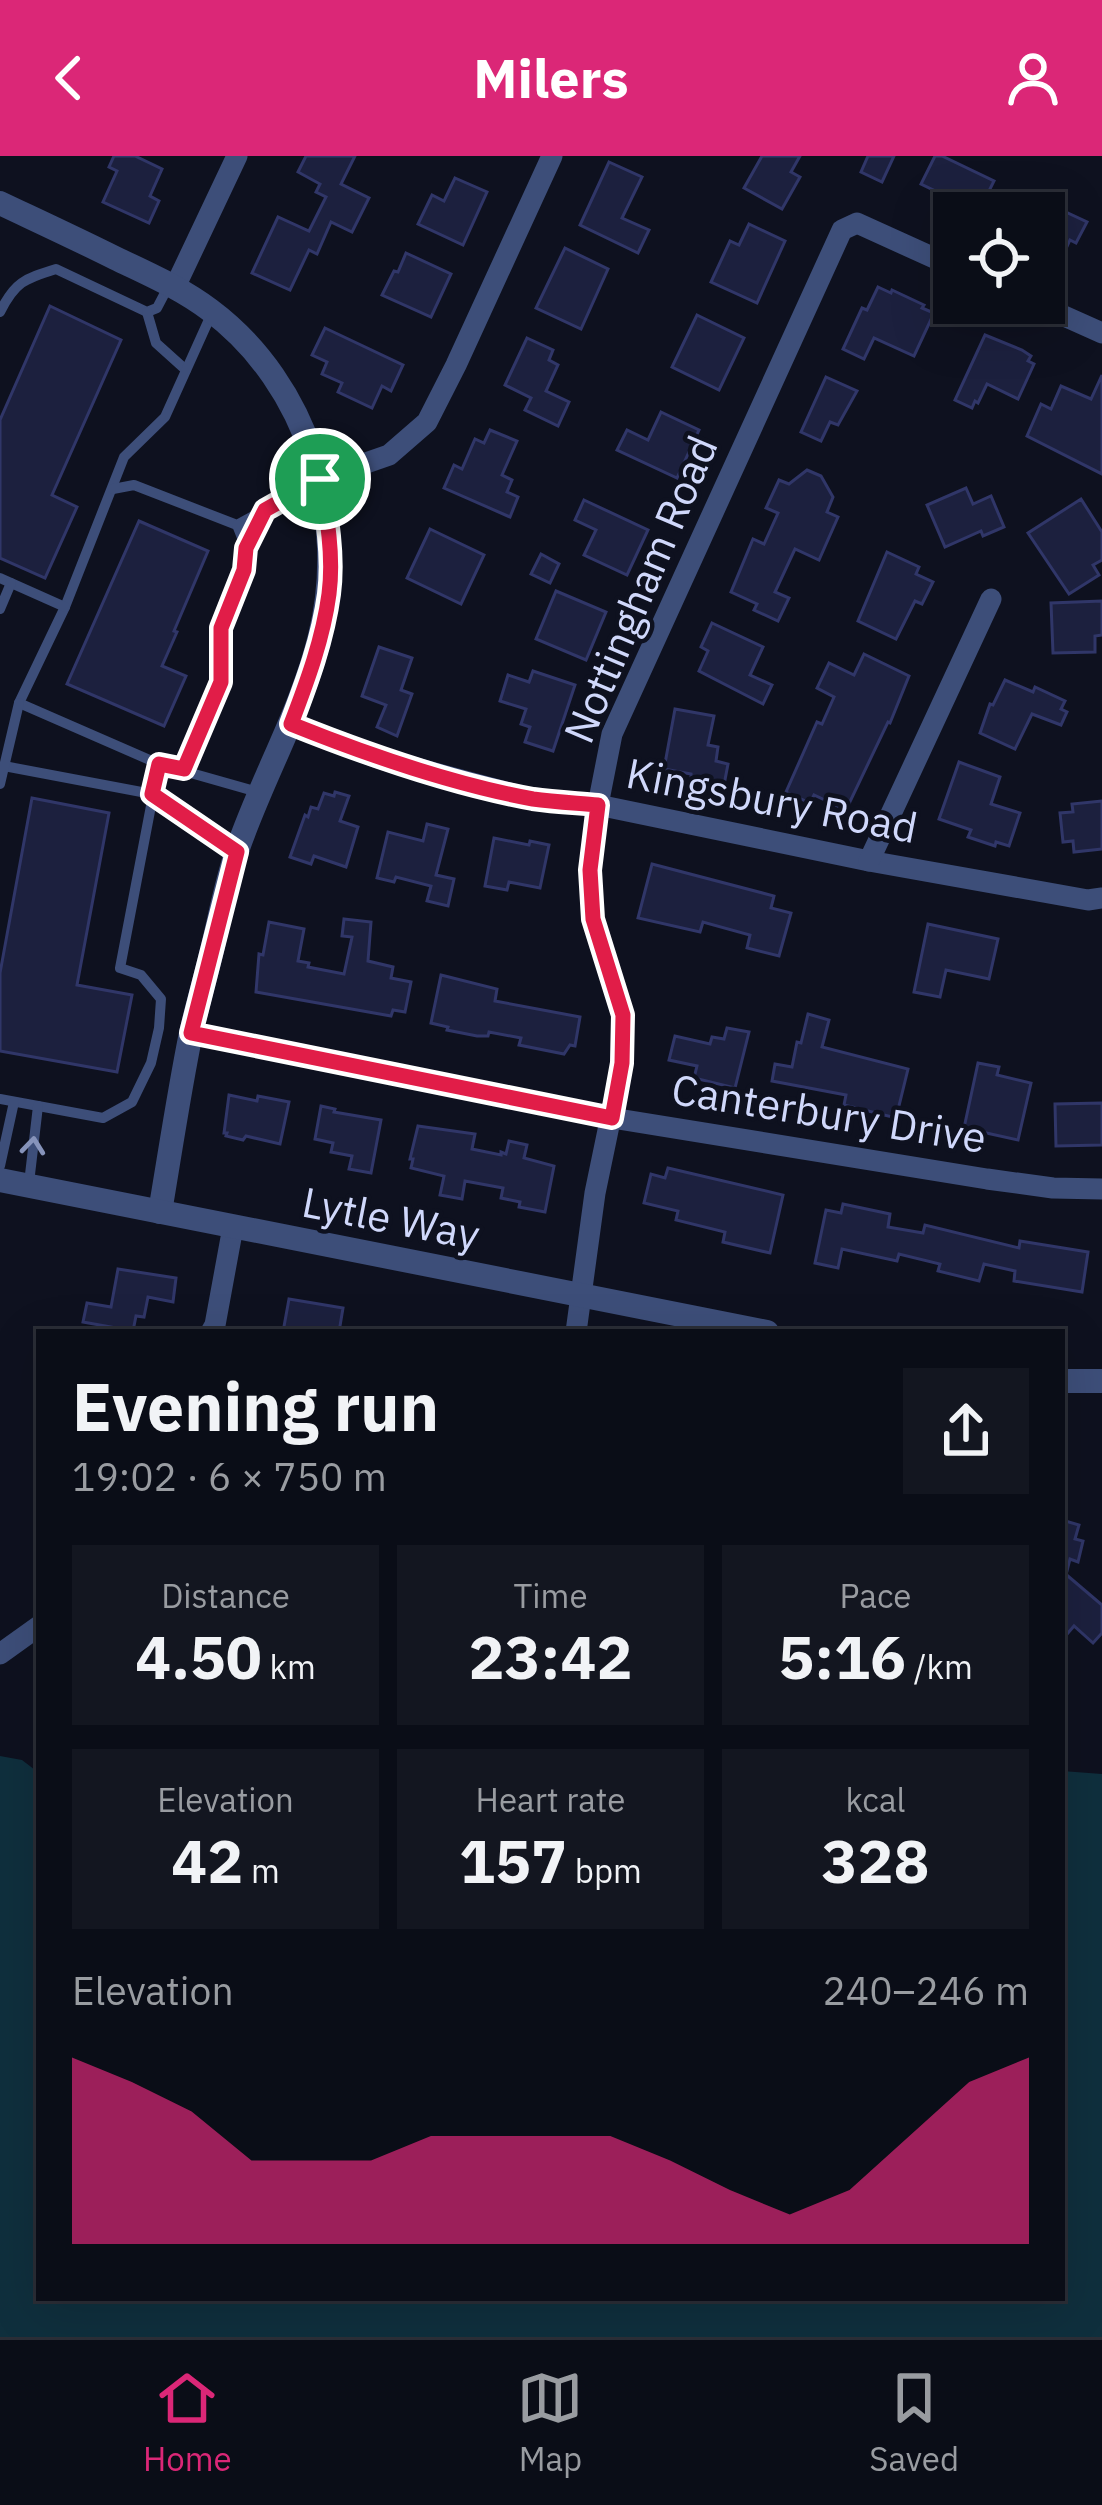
<!DOCTYPE html>
<meta charset="utf-8">
<style>
:root{--surface:#0a0d17;--page:#131620;--text:#f1f3f6;--muted:#999ca1;--line:#2a2d36;--accent:#db2777}
body{margin:0;font-family:"IBM Plex Sans",sans-serif;background:var(--page);color:var(--text);height:100vh;display:flex;flex-direction:column;font-size:45px;white-space:nowrap}
*{box-sizing:border-box;margin:0}
p{font-size:39px;color:var(--muted)}
.icon{flex:none;width:66px;height:66px;fill:none;stroke:currentColor;stroke-width:2;stroke-linecap:round;stroke-linejoin:round}
.map{position:relative;flex:1;overflow:hidden}
.side{position:absolute;left:36px;top:1173px;width:1029px;height:972px;display:flex;flex-direction:column;background:var(--surface);border-radius:0px;box-shadow:0 12px 48px #0002,0 0 0 3px var(--line)}
.side>*{flex:none}
.tools{position:absolute;left:933px;top:36px;display:grid;gap:24px}
.tools a{display:grid;place-items:center;width:132px;height:132px;border-radius:0px;background:var(--surface);box-shadow:0 12px 48px #0002,0 0 0 3px var(--line);font-size:60px}
.pin{position:absolute;display:grid;place-items:center;width:102px;height:102px;color:#fff;margin:-51px;border:6px solid #fff;border-radius:50%;box-shadow:0 3px 12px #0007}
.round{display:grid;place-items:center;flex:none;width:126px;height:126px;border-radius:0px;background:var(--page)}
.headline{display:flex;align-items:center;justify-content:space-between;height:204px;padding:0 36px}
h1{font-size:66px;font-weight:700;line-height:90px}
.figures{display:grid;grid-template-columns:repeat(3,1fr);gap:18px;height:204px;padding:12px 36px}
.figures div{display:grid;align-content:center;border-radius:0px;background:var(--page);text-align:center}
.figures b{font-size:60px;font-weight:700}
.figures small{font-size:33px;font-weight:400}
.figures p{font-size:33px}
.chart{height:336px;padding:24px 36px}
.chart p{display:flex;justify-content:space-between}
.chart svg{width:100%;height:216px;margin-top:12px;fill:var(--accent);opacity:.7}
header{display:flex;justify-content:space-between;align-items:center;height:156px;padding:0 36px;background:var(--accent);color:#fff;font-size:54px;font-weight:700}
.tab-bar{display:flex;justify-content:space-around;align-items:center;height:168px;border-top:3px solid var(--line);background:var(--surface);font-size:33px;color:var(--muted)}
.tab-bar a{display:grid;justify-items:center;gap:6px}
.tab-bar .current{color:var(--accent)}
.map>svg:first-child{display:block}
.water{fill:#0f2f3d}
.building{fill:#1c203e;stroke:#303668;stroke-width:3}
.lines{fill:none;stroke-linecap:round;stroke-linejoin:round}
.service{stroke:#3d4e79;stroke-width:10}
.minor{stroke:#3d4e79;stroke-width:21}
.tertiary{stroke:#3d4e79;stroke-width:24}
.oneway{stroke:#8693ba}
.route-casing{stroke:#fff;stroke-width:24}
.route{stroke:#e11d48;stroke-width:15}
.labels{text-anchor:middle;dominant-baseline:central;stroke-width:9;stroke-linejoin:round;paint-order:stroke}
.street-label{font-size:42px;fill:#d0d8fb;stroke:#0e111f}
</style>
<header><svg class="icon" aria-label="back" viewBox="0 0 24 24"><path d="M15 5l-7 7 7 7"/></svg>Milers<svg class="icon" aria-label="person" viewBox="0 0 24 24"><circle cx="12" cy="8" r="4"/><path d="M4 21q1-7 8-7t8 7"/></svg></header>
<div class="map">
<svg width="1102" height="2181" viewBox="0 0 1102 2181">
<rect width="100%" height="100%" fill="#0e111f"/>
<polygon class="water" points="0,1600 22,1604 39,1617 39,2142 1062,2142 1062,1615 1102,1618 1102,2181 0,2181"/>
<g class="building">
<polygon points="114,0 135,0 162,13 150,40 159,45 149,67 103,46 117,15 109,11"/>
<polygon points="306,0 355,0 341,28 369,42 352,76 331,66 317,98 309,94 290,134 252,117 278,61 309,75 326,41 316,36 320,28 298,16"/>
<polygon points="762,0 800,0 791,16 800,21 782,53 744,32"/>
<polygon points="868,0 894,0 882,26 861,16"/>
<polygon points="935,0 942,0 994,25 978,57 950,57 956,45 921,28"/>
<polygon points="609,6 642,21 622,62 649,74 638,97 580,69"/>
<polygon points="455,22 487,36 463,89 418,68 432,39 444,45"/>
<polygon points="1025,37 1087,66 1076,87 1070,84 1060,106 1044,98 1044,57 1015,57"/>
<polygon points="749,68 785,85 757,147 711,126 730,85 739,89"/>
<polygon points="565,92 608,113 581,173 536,152"/>
<polygon points="406,97 451,118 431,161 382,139 394,115 398,116"/>
<polygon points="878,131 891,137 892,134 924,149 922,152 934,157 914,200 874,182 864,203 843,193 862,152 867,154"/>
<polygon points="50,150 121,184 52,339 77,351 45,422 0,402 0,264"/>
<polygon points="697,159 744,182 719,234 672,211"/>
<polygon points="325,172 403,209 391,235 382,230 372,252 338,236 342,227 322,218 327,206 312,199"/>
<polygon points="985,179 1022,194 1031,200 1028,205 1034,208 1018,243 987,228 978,247 975,245 972,252 955,244"/>
<polygon points="527,182 553,194 549,204 558,209 546,235 569,246 558,270 525,254 531,242 505,229"/>
<polygon points="1102,219 1102,318 1027,280 1041,248 1051,253 1061,230 1091,243"/>
<polygon points="826,221 857,235 838,269 830,266 821,285 801,276"/>
<polygon points="661,256 699,274 677,322 617,294 627,274 648,284"/>
<polygon points="490,274 517,285 502,319 512,324 507,336 518,341 510,361 444,332 454,309 462,313 475,283 484,287"/>
<polygon points="807,314 821,320 833,341 827,356 838,361 819,404 795,393 775,436 789,442 778,465 754,454 757,448 731,436 753,383 764,388 778,357 766,352 779,324 789,328"/>
<polygon points="966,332 973,348 991,340 1004,371 983,380 981,375 945,391 927,349"/>
<polygon points="1081,343 1102,376 1102,404 1093,409 1099,419 1069,438 1028,377"/>
<polygon points="584,344 648,374 627,419 584,399 596,374 575,364"/>
<polygon points="139,365 208,395 174,475 177,476 162,510 186,520 164,570 67,528"/>
<polygon points="430,373 484,399 461,448 407,422"/>
<polygon points="887,396 919,411 916,418 933,426 922,448 915,445 896,483 858,465"/>
<polygon points="541,398 559,408 550,427 531,418"/>
<polygon points="556,435 606,456 586,504 536,483"/>
<polygon points="1102,445 1102,479 1095,480 1095,496 1053,497 1051,447"/>
<polygon points="712,467 763,491 750,519 772,529 763,548 699,515 708,495 701,491"/>
<polygon points="379,491 412,502 401,534 412,538 397,580 377,571 386,549 362,540"/>
<polygon points="864,498 909,520 890,567 888,566 846,654 814,639 810,647 786,636 817,566 822,568 834,541 817,532 829,507 854,519"/>
<polygon points="533,515 575,529 553,595 525,586 530,571 521,568 526,553 500,545 508,519 529,526"/>
<polygon points="1005,524 1033,536 1035,531 1065,545 1061,553 1067,556 1061,569 1032,558 1015,593 980,577 990,548 993,549"/>
<polygon points="675,553 714,560 708,589 718,591 716,605 728,608 724,629 691,623 691,618 664,613"/>
<polygon points="959,606 1000,621 991,648 1020,657 1009,690 996,686 995,690 968,681 971,674 939,663"/>
<polygon points="335,636 349,640 340,665 358,671 346,711 314,700 311,708 290,701 305,659 308,661 311,651 318,653 324,637 334,640"/>
<polygon points="32,642 109,657 77,829 132,839 117,916 0,895 0,817"/>
<polygon points="1102,645 1102,693 1074,696 1073,685 1063,686 1060,657 1073,656 1072,648"/>
<polygon points="427,668 448,673 436,719 454,723 448,750 427,745 431,730 396,721 394,726 377,722 388,676 423,685"/>
<polygon points="494,682 529,689 530,685 549,689 540,732 509,726 507,734 485,730"/>
<polygon points="652,708 774,740 771,752 791,757 779,800 747,792 750,779 703,766 700,776 638,762"/>
<polygon points="344,763 371,766 368,805 393,811 391,822 411,826 405,856 393,854 391,860 256,836 259,798 263,799 269,766 304,773 298,805 309,807 308,811 344,818 352,781 342,780"/>
<polygon points="928,768 998,783 989,823 946,814 940,841 914,836"/>
<polygon points="441,819 497,833 495,845 580,861 575,890 570,889 564,898 519,889 521,882 489,876 488,880 477,880 447,874 448,871 431,867"/>
<polygon points="808,858 829,864 822,891 908,913 896,962 844,949 846,939 772,925 775,908 792,911 797,886 801,887"/>
<polygon points="727,872 749,876 735,932 694,922 697,910 669,904 675,880 710,888 712,881 724,883"/>
<polygon points="978,907 999,911 997,919 1031,927 1018,984 964,972"/>
<polygon points="229,939 257,945 258,940 289,946 280,988 246,980 243,984 226,980 227,977 224,977"/>
<polygon points="1102,947 1102,989 1056,990 1055,948"/>
<polygon points="321,950 335,953 334,956 381,964 371,1017 349,1013 352,1000 331,996 333,987 315,983"/>
<polygon points="418,970 475,978 472,993 501,999 501,996 506,998 509,985 527,989 524,1002 554,1010 545,1056 519,1051 520,1046 501,1042 503,1032 465,1025 462,1043 440,1039 444,1020 411,1012 413,1003 410,1003"/>
<polygon points="668,1012 783,1039 770,1097 723,1086 725,1076 676,1064 678,1055 644,1047 651,1018 665,1022"/>
<polygon points="843,1048 890,1058 888,1071 923,1077 925,1069 1019,1092 1020,1085 1088,1096 1082,1136 1014,1125 1015,1115 984,1108 979,1125 938,1115 940,1108 899,1098 897,1105 842,1093 838,1112 815,1107 826,1054 841,1057"/>
<polygon points="118,1113 176,1122 173,1146 148,1141 144,1161 136,1160 133,1175 83,1166 87,1147 111,1151"/>
<polygon points="289,1143 343,1152 339,1176 283,1176"/>
<polygon points="1062,1364 1079,1369 1075,1383 1083,1385 1078,1406 1070,1403 1067,1415 1062,1415"/>
<polygon points="1062,1415 1102,1449 1102,1477 1093,1487 1074,1470 1062,1484"/>
</g>
<g class="lines">
<g class="service">
<path d="M0,156C15,126 24,123 56,113L147,156L157,152L168,131"/>
<polyline points="147,156 156,187 186,214"/>
<polyline points="211,159 165,261 124,301 65,451 19,547 159,608 258,636"/>
<polyline points="113,333 134,329 237,369 317,325"/>
<polyline points="246,392 263,357"/>
<polyline points="0,422 65,451"/>
<polyline points="0,453 11,427"/>
<polyline points="4,610 152,638 237,696"/>
<polyline points="184,613 221,526 221,472 244,414 246,392 237,369"/>
<polyline points="0,628 19,547"/>
<polyline points="0,943 103,962 132,946 151,907 159,872 161,843 141,819 120,812 159,608"/>
<polyline points="0,1010 14,946"/>
<polyline points="29,1027 38,950"/>
</g>
<g class="minor">
<polyline points="175,131 237,0"/>
<polyline points="1035,147 1102,177"/>
<polyline points="320,323 389,299 427,266 456,209 552,0"/>
<polyline points="291,568 375,601 532,643 598,649 869,705 1088,744 1102,742"/>
<polyline points="869,705 991,443"/>
<polyline points="191,877 612,962 987,1023 1053,1032 1102,1033"/>
<polyline points="211,1176 215,1169 233,1071"/>
<polyline points="576,1176 595,1037 622,907 623,859 593,763 590,714 598,649 612,578 842,74 857,67 954,111"/>
<polyline points="0,1498 39,1470"/>
</g>
<g class="tertiary">
<path d="M0,47C38,65 77,83 115,102C148,118 181,132 210,154C309,228 349,363 320,480C302,554 263,620 238,692C226,726 220,762 211,798C205,824 197,850 191,877C179,936 170,997 160,1056"/>
<polyline points="0,1024 767,1176"/>
<polyline points="1062,1225 1102,1225"/>
</g>
</g>
<defs><path id="oneway-chevron" d="M-2-3.5L2.5 0L-2 3.5" fill="none" stroke-width="1.6" stroke-linecap="round" stroke-linejoin="round" transform="scale(3)"/></defs>
<use class="oneway" href="#oneway-chevron" transform="translate(33 990) rotate(-84)"/>
<g class="lines">
<defs>
<path id="route" d="M320,323C327,360 334,400 329,438C323,483 307,526 291,568C368,599 451,628 533,643C554,646 576,647 598,649L590,714L593,763L623,859L622,907L612,962L191,877L237,696L152,638L159,608L184,613L221,526V472L244,414L246,392L265,354Z"/>
</defs>
<use href="#route" class="route-casing"/>
<use href="#route" class="route"/>
</g>
<g class="labels">
<g class="street-label">
<text transform="translate(640 433) rotate(-67)">Nottingham Road</text>
<text transform="translate(772 644) rotate(11)">Kingsbury Road</text>
<text transform="translate(829 957) rotate(9)">Canterbury Drive</text>
<text transform="translate(391 1062) rotate(11)">Lytle Way</text>
</g>
</g>
</svg>
<div class="tools">
<a><svg class="icon" aria-label="locate" viewBox="0 0 24 24"><circle cx="12" cy="12" r="6"/><path d="M12 2v4M12 18v4M2 12h4M18 12h4"/></svg></a>
</div>
<div class="pin" style="left:320px;top:323px;background:#1e9e55"><svg class="icon" aria-label="arrive" viewBox="0 0 24 24"><path d="M6 21V4h12l-3 4 3 4H6"/></svg></div>
<section class="side">
<div class="headline"><div><h1>Evening run</h1><p>19:02 · 6 × 750 m</p></div><a class="round"><svg class="icon" aria-label="share" viewBox="0 0 24 24"><path d="M12 15V3M7 8l5-5 5 5M5 13v7h14v-7"/></svg></a></div>
<div class="figures">
<div><p>Distance</p><b>4.50<small> km</small></b></div>
<div><p>Time</p><b>23:42</b></div>
<div><p>Pace</p><b>5:16<small> /km</small></b></div>
</div>
<div class="figures">
<div><p>Elevation</p><b>42<small> m</small></b></div>
<div><p>Heart rate</p><b>157<small> bpm</small></b></div>
<div><p>kcal</p><b>328</b></div>
</div>
<div class="chart"><p><span>Elevation</span>240–246 m</p>
<svg viewBox="0 0 160 44" preserveAspectRatio="none"><path d="M0 44V6L10 11L20 17L30 27L40 27L50 27L60 22L70 22L80 22L90 22L100 27L110 33L120 38L130 33L140 22L150 11L160 6V44z"/></svg>
</div>
</section>
</div>
<nav class="tab-bar">
<a class="current"><svg class="icon" aria-label="home" viewBox="0 0 24 24"><path d="M3 11l9-7 9 7M6 9v11h12V9"/></svg>Home</a>
<a><svg class="icon" aria-label="map" viewBox="0 0 24 24"><path d="M3 6l6-2 6 2 6-2v14l-6 2-6-2-6 2zM9 4v14M15 6v14"/></svg>Map</a>
<a><svg class="icon" aria-label="saved" viewBox="0 0 24 24"><path d="M7 4h10v16l-5-4-5 4z"/></svg>Saved</a>
</nav>
